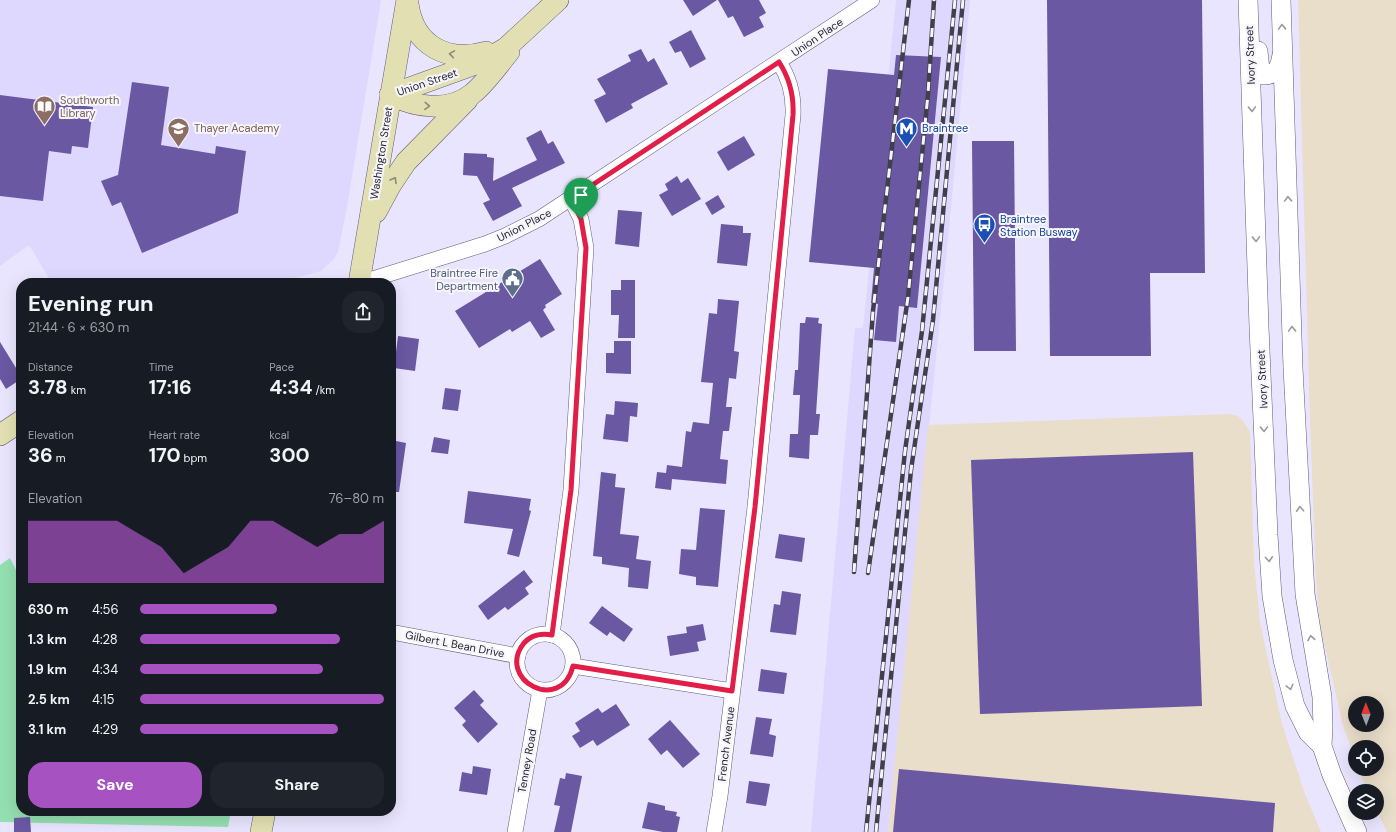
<!DOCTYPE html>
<meta charset="utf-8">
<style>
:root{--surface:#171b24;--page:#20242c;--text:#f1f3f6;--muted:#9ea1a6;--accent:#a752c1}
body{margin:0;font-family:"DM Sans",sans-serif;background:var(--page);color:var(--text);height:100vh;display:flex;flex-direction:column;font-size:15px;white-space:nowrap}
*{box-sizing:border-box;margin:0}
p{font-size:13px;color:var(--muted)}
.icon{flex:none;width:22px;height:22px;fill:none;stroke:currentColor;stroke-width:2;stroke-linecap:round;stroke-linejoin:round}
.map{position:relative;flex:1;overflow:hidden}
.panel{position:absolute;left:16px;top:278px;width:380px;height:538px;display:flex;flex-direction:column;background:var(--surface);border-radius:16px;box-shadow:0 4px 16px #0002}
.panel>*{flex:none}
.needle{width:26px;rotate:359deg}
.fabs{position:absolute;left:1348px;top:696px;display:grid;gap:8px}
.fabs a{display:grid;place-items:center;width:36px;height:36px;border-radius:50%;background:var(--surface);box-shadow:0 4px 16px #0002;font-size:20px}
.pin{position:absolute;display:grid;place-items:center;width:34px;height:34px;color:#fff;margin:-41px -17px;border-radius:50% 50% 50% 0;rotate:-45deg;box-shadow:0 0 4px #0007}
.pin .icon{rotate:45deg}
.round{display:grid;place-items:center;flex:none;width:42px;height:42px;border-radius:16px;background:var(--page)}
.overview{display:flex;align-items:center;justify-content:space-between;height:68px;padding:0 12px}
h1{font-size:22px;font-weight:700;line-height:30px}
.metrics{display:grid;grid-template-columns:repeat(3,1fr);gap:6px;height:68px;padding:4px 12px}
.metrics div{display:grid;align-content:center}
.metrics b{font-size:20px;font-weight:700}
.metrics small{font-size:11px;font-weight:400}
.metrics p{font-size:11px}
.chart{height:112px;padding:8px 12px}
.chart p{display:flex;justify-content:space-between}
.chart svg{width:100%;height:72px;margin-top:4px;fill:var(--accent);opacity:.7}
.action{display:flex;gap:8px;margin-top:auto;padding:8px 12px}
.action a{flex:1;height:46px;border-radius:16px;background:var(--accent);color:#fff;font-size:16px;font-weight:700;line-height:46px;text-align:center}
.action a+a{background:var(--page);color:var(--text)}
ul{padding:0 12px;list-style:none;font-size:13px}
li{display:grid;grid-template-columns:64px 48px 1fr;align-items:center;height:30px}
li i{height:10px;border-radius:5px;background:var(--accent)}
.map>svg:first-child{display:block}
.built{fill:#ded8fe}
.industrial{fill:#e9dec9;fill-rule:evenodd}
.green{fill:#94dfb1}
.building{fill:#6a58a2}
.lines{fill:none;stroke-linecap:round;stroke-linejoin:round}
.minor-casing{stroke:#605c76;stroke-width:16}
.tertiary-casing{stroke:#605c76;stroke-width:20}
.secondary-casing{stroke:#605c76;stroke-width:22}
.minor{stroke:#fff;stroke-width:15}
.tertiary{stroke:#fff;stroke-width:19}
.secondary{stroke:#e2e0b2;stroke-width:21}
.rail-casing{stroke:#413f4c;stroke-width:4.5}
.rail{stroke:#f6f5fb;stroke-width:3;stroke-dasharray:9;stroke-linecap:butt}
.oneway{stroke:#9b9a9f}
.oneway2{stroke:#8b8975}
.route-casing{stroke:#fff;stroke-width:8}
.route{stroke:#e11d48;stroke-width:5}
.labels{text-anchor:middle;dominant-baseline:central;stroke-width:4;stroke-linejoin:round;paint-order:stroke}
.street-label{font-size:11px;fill:#211f2a;stroke:#f6f5fb}
.education-label{font-size:11px;fill:#785e54;stroke:#f6f5fb;text-anchor:start}
.transit-label{font-size:11px;fill:#164399;stroke:#f6f5fb;text-anchor:start}
.service-label{font-size:11px;fill:#4e5e75;stroke:#f6f5fb;text-anchor:end}
</style>
<div class="map">
<svg width="1396" height="832" viewBox="0 0 1396 832">
<rect width="100%" height="100%" fill="#e9e5fe"/>
<g class="built">
<polygon points="0,0 381,0 347,207 338,252 334,259 321,271 277,283 52,283 29,245 0,266"/>
<polygon points="896,0 970,0 950,219 888,832 811,832 855,328 863,328"/>
</g>
<g class="industrial">
<path d="M1298,0H1396V832H1387L1377,811V791H1368L1364,782L1359,769H1377V747H1355V758L1343,726L1320,625L1316,578L1310,420ZM1355,703H1377V725H1355Z"/>
<polygon points="1228,414 1238,416 1243,421 1250,432 1254,563 1260,622 1282,724 1305,794 1321,832 888,832 928,425"/>
</g>
<polygon class="green" points="10,558 21,580 21,811 231,811 228,827 0,822 0,565"/>
<g class="building">
<polygon points="683,0 717,0 693,16"/>
<polygon points="718,0 759,0 766,13 759,17 764,27 744,37 733,16 728,18"/>
<polygon points="1047,0 1202,0 1205,273 1150,273 1151,356 1050,356"/>
<polygon points="691,30 706,59 690,68 681,51 675,53 669,42"/>
<polygon points="641,49 648,62 654,58 668,84 631,104 633,108 606,123 594,100 606,94 597,79 631,61 628,55"/>
<polygon points="896,55 941,57 917,308 899,306 896,342 874,340 878,304 871,303 874,268 809,262 828,69 894,75"/>
<polygon points="132,82 169,87 161,145 215,154 216,146 246,151 238,213 142,253 121,202 112,206 101,181 118,175"/>
<polygon points="0,95 93,107 88,148 72,146 71,154 49,151 43,201 0,196"/>
<polygon points="541,130 548,144 553,141 565,163 512,188 522,206 493,221 483,203 490,200 477,176 463,175 464,153 487,154 487,157 494,158 493,181 537,160 526,138"/>
<polygon points="744,136 755,155 728,171 717,152"/>
<polygon points="972,141 1014,141 1016,351 974,351"/>
<polygon points="677,176 681,183 688,178 701,199 672,216 659,195 668,190 665,184"/>
<polygon points="718,195 725,207 712,215 705,203"/>
<polygon points="618,210 642,212 639,247 615,244"/>
<polygon points="721,224 743,226 743,233 751,233 747,266 717,263"/>
<polygon points="540,259 562,294 545,305 546,307 543,310 555,330 541,338 530,321 512,332 510,329 479,348 455,311"/>
<polygon points="621,280 635,280 635,338 618,338 619,315 611,315 611,290 621,290"/>
<polygon points="718,299 739,301 734,351 739,352 736,379 729,378 726,407 732,407 729,431 723,431 720,459 728,460 726,484 672,479 671,490 655,488 657,472 666,473 667,465 682,467 686,431 691,432 693,422 709,424 713,383 701,382 709,313 717,314"/>
<polygon points="806,317 819,318 818,323 822,324 816,414 820,414 818,435 810,435 809,459 789,457 790,434 798,434 800,395 793,395 795,370 798,370 800,323 805,323"/>
<polygon points="398,336 419,339 415,371 394,368"/>
<polygon points="614,341 631,341 631,374 606,373 606,353 614,353"/>
<polygon points="0,342 21,376 21,379 6,389 0,379"/>
<polygon points="445,388 461,390 458,411 442,409"/>
<polygon points="615,401 638,403 637,417 630,416 628,442 603,439 606,414 614,415"/>
<polygon points="434,437 450,440 448,454 431,452"/>
<polygon points="391,440 406,443 399,492 391,492"/>
<polygon points="1193,452 1202,706 980,714 971,460"/>
<polygon points="601,472 616,474 615,487 625,488 620,534 639,536 636,559 651,561 648,589 628,587 629,568 602,564 602,557 593,556"/>
<polygon points="468,491 531,499 529,510 531,511 519,557 507,554 513,529 464,523"/>
<polygon points="700,508 725,510 718,587 696,585 696,577 679,574 681,549 696,550"/>
<polygon points="779,534 805,538 802,562 775,558"/>
<polygon points="524,570 533,582 525,588 529,594 508,610 505,607 488,620 478,606"/>
<polygon points="782,591 801,594 796,635 770,632 774,604 780,605"/>
<polygon points="602,606 633,629 624,642 610,632 607,636 589,623"/>
<polygon points="703,624 706,640 697,642 699,651 670,656 667,636 687,633 686,627"/>
<polygon points="761,669 787,673 784,694 758,691"/>
<polygon points="474,690 484,701 480,705 498,724 478,743 462,725 466,721 454,708"/>
<polygon points="616,704 630,725 597,746 593,740 580,748 572,736 580,731 575,723 598,708 602,713"/>
<polygon points="756,717 772,719 769,734 776,736 773,757 750,754"/>
<polygon points="670,720 700,754 683,768 667,750 661,755 648,739"/>
<polygon points="473,766 491,769 487,795 459,791 462,772 472,774"/>
<polygon points="899,769 1275,803 1273,832 893,832"/>
<polygon points="566,773 582,776 571,832 554,832 560,806 554,805 560,778 565,779"/>
<polygon points="749,781 770,784 766,806 746,803"/>
<polygon points="648,802 665,806 665,810 677,812 676,816 680,817 677,832 663,832 642,828"/>
<polygon points="30,817 31,832 14,832 14,818"/>
</g>
<g class="lines">
<defs>
<g id="minor">
<polyline points="360,283 485,244 505,236 539,219 872,0"/>
<polyline points="391,632 518,656"/>
<circle cx="545" cy="662" r="28"/>
<polyline points="552,635 571,490 586,248 581,219 571,199"/>
<polyline points="573,666 732,691"/>
<polyline points="515,832 540,690"/>
<path d="M714,832L720,796L755,507L793,115C794,96 790,79 779,62"/>
</g>
<g id="tertiary">
<polyline points="1248,0 1259,327 1268,535 1272,596 1283,660 1295,706 1308,732 1322,746"/>
<polyline points="1281,0 1293,368 1305,594 1322,697 1323,727 1322,746 1332,775 1357,832"/>
<path d="M1258,51L1260,70L1263,75C1277,75 1280,67 1282,55"/>
</g>
<g id="secondary">
<path d="M408,4C414,46 447,63 486,52"/>
<polyline points="390,95 484,61 506,48 558,0"/>
<path d="M390,95C416,107 448,113 472,94C486,83 498,65 509,52"/>
<polyline points="376,212 390,186 406,162 467,100"/>
<polyline points="359,283 407,0"/>
<polyline points="0,435 21,421"/>
<polyline points="261,832 265,811"/>
</g>
</defs>
<use href="#minor" class="minor-casing"/>
<use href="#tertiary" class="tertiary-casing"/>
<use href="#secondary" class="secondary-casing"/>
<use href="#minor" class="minor"/>
<use href="#tertiary" class="tertiary"/>
<use href="#secondary" class="secondary"/>
<defs>
<g id="rail">
<polyline points="854,572 873,311 909,0"/>
<polyline points="868,573 908,297 928,94 934,0"/>
<polyline points="866,832 905,451 922,331 955,0"/>
<polyline points="876,832 911,470 933,320 963,0"/>
</g>
</defs>
<use href="#rail" class="rail-casing"/>
<use href="#rail" class="rail"/>
</g>
<defs><path id="oneway-chevron" d="M-2-3.5L2.5 0L-2 3.5" fill="none" stroke-width="1.6" stroke-linecap="round" stroke-linejoin="round"/></defs>
<g class="oneway">
<use href="#oneway-chevron" transform="translate(1282 27) rotate(-92)"/>
<use href="#oneway-chevron" transform="translate(1252 109) rotate(88)"/>
<use href="#oneway-chevron" transform="translate(1288 199) rotate(-92)"/>
<use href="#oneway-chevron" transform="translate(1256 239) rotate(88)"/>
<use href="#oneway-chevron" transform="translate(1292 329) rotate(-92)"/>
<use href="#oneway-chevron" transform="translate(1264 429) rotate(88)"/>
<use href="#oneway-chevron" transform="translate(1300 509) rotate(-93)"/>
<use href="#oneway-chevron" transform="translate(1269 559) rotate(86)"/>
<use href="#oneway-chevron" transform="translate(1311 638) rotate(-100)"/>
<use href="#oneway-chevron" transform="translate(1290 687) rotate(76)"/>
</g>
<g class="oneway2">
<use href="#oneway-chevron" transform="translate(452 54) rotate(-171)"/>
<use href="#oneway-chevron" transform="translate(427 106) rotate(3)"/>
<use href="#oneway-chevron" transform="translate(394 180) rotate(-59)"/>
</g>
<g class="lines">
<defs>
<path id="route" d="M779,62C790,79 794,96 793,115L755,507L732,691L573,666C561,715 495,679 524,643C531,635 542,633 552,635L571,490L586,248L581,219L571,199Z"/>
</defs>
<use href="#route" class="route-casing"/>
<use href="#route" class="route"/>
</g>
<defs>
<symbol id="library-pin" viewBox="-11 -11 22 30"><path d="M0 17L-7.5 6A9.5 9.5 0 1 1 7.5 6Z" fill="#8d6e63" stroke="#f6f5fb"/><path d="M-6-4Q-3-5.5-.7-3.5V5Q-3 3-6 4ZM6-4Q3-5.5 .7-3.5V5Q3 3 6 4Z" fill="#fff"/></symbol>
<symbol id="school-pin" viewBox="-11 -11 22 30"><path d="M0 17L-7.5 6A9.5 9.5 0 1 1 7.5 6Z" fill="#8d6e63" stroke="#f6f5fb"/><path d="M0-5L7-2L0 1L-7-2ZM-4 1L0 2.5L4 1V4Q0 6-4 4Z" fill="#fff"/></symbol>
<symbol id="metro-pin" viewBox="-11 -11 22 30"><path d="M0 17L-7.5 6A9.5 9.5 0 1 1 7.5 6Z" fill="#1a4fb4" stroke="#f6f5fb"/><path d="M-5.5 5V-5H-3L0 0L3-5H5.5V5H3V-.5L0 4L-3-.5V5Z" fill="#fff"/></symbol>
<symbol id="bus-pin" viewBox="-11 -11 22 30"><path d="M0 17L-7.5 6A9.5 9.5 0 1 1 7.5 6Z" fill="#1a4fb4" stroke="#f6f5fb"/><path d="M-5-6H5V4H4V6H2V4H-2V6H-4V4H-5ZM-3.5-4V0h7V-4ZM-3.5 1.2v1.5H-2V1.2ZM2 1.2v1.5H3.5V1.2Z" fill="#fff"/></symbol>
<symbol id="civic-pin" viewBox="-11 -11 22 30"><path d="M0 17L-7.5 6A9.5 9.5 0 1 1 7.5 6Z" fill="#5c6f8a" stroke="#f6f5fb"/><path d="M-.6-6.5H3V-4.5H.6V-3L4-1V1h2V6H-6V1h2V-1L-.6-3ZM-1.2 2.5V6h2.4V2.5Z" fill="#fff"/></symbol>
</defs>
<g fill-rule="evenodd">
<use href="#library-pin" x="32" y="94" width="25" height="34"/>
<use href="#school-pin" x="166" y="116" width="25" height="34"/>
<use href="#metro-pin" x="894" y="116" width="25" height="34"/>
<use href="#bus-pin" x="972" y="212" width="25" height="34"/>
<use href="#civic-pin" x="500" y="266" width="25" height="34"/>
</g>
<g class="labels">
<g class="street-label">
<text transform="translate(817 37) rotate(-34)">Union Place</text>
<text transform="translate(1250 55) rotate(-92)">Ivory Street</text>
<text transform="translate(427 82) rotate(-19)">Union Street</text>
<text transform="translate(381 153) rotate(-81)">Washington Street</text>
<text transform="translate(524 225) rotate(-27)">Union Place</text>
<text transform="translate(1262 379) rotate(-93)">Ivory Street</text>
<text transform="translate(455 644) rotate(11)">Gilbert L Bean Drive</text>
<text transform="translate(726 744) rotate(-83)">French Avenue</text>
<text transform="translate(527 761) rotate(-80)">Tenney Road</text>
</g>
<g class="education-label">
<text x="60" y="100">Southworth<tspan x="60" dy="13">Library</tspan></text>
<text x="194" y="128">Thayer Academy</text>
</g>
<g class="transit-label">
<text x="922" y="128">Braintree</text>
<text x="1000" y="219">Braintree<tspan x="1000" dy="13">Station Busway</tspan></text>
</g>
<g class="service-label">
<text x="498" y="273">Braintree Fire<tspan x="498" dy="13">Department</tspan></text>
</g>
</g>
</svg>
<div class="fabs">
<a><svg class="needle" viewBox="-14 -14 28 28"><path d="M0-13l5 13h-10z" fill="#e53935"/><path d="M0 13l5-13h-10z" fill="#9ea1a6"/></svg></a>
<a><svg class="icon" aria-label="locate" viewBox="0 0 24 24"><circle cx="12" cy="12" r="6"/><path d="M12 2v4M12 18v4M2 12h4M18 12h4"/></svg></a>
<a><svg class="icon" aria-label="layers" viewBox="0 0 24 24"><path d="M12 4l9 5-9 5-9-5zM3 14l9 5 9-5"/></svg></a>
</div>
<div class="pin" style="left:581px;top:219px;background:#1e9e55"><svg class="icon" aria-label="arrive" viewBox="0 0 24 24"><path d="M6 21V4h12l-3 4 3 4H6"/></svg></div>
<section class="panel">
<div class="overview"><div><h1>Evening run</h1><p>21:44 · 6 × 630 m</p></div><a class="round"><svg class="icon" aria-label="share" viewBox="0 0 24 24"><path d="M12 15V3M7 8l5-5 5 5M5 13v7h14v-7"/></svg></a></div>
<div class="metrics">
<div><p>Distance</p><b>3.78<small> km</small></b></div>
<div><p>Time</p><b>17:16</b></div>
<div><p>Pace</p><b>4:34<small> /km</small></b></div>
</div>
<div class="metrics">
<div><p>Elevation</p><b>36<small> m</small></b></div>
<div><p>Heart rate</p><b>170<small> bpm</small></b></div>
<div><p>kcal</p><b>300</b></div>
</div>
<div class="chart"><p><span>Elevation</span>76–80 m</p>
<svg viewBox="0 0 160 44" preserveAspectRatio="none"><path d="M0 44V6L10 6L20 6L30 6L40 6L50 14L60 22L70 38L80 30L90 22L100 6L110 6L120 14L130 22L140 14L150 14L160 6V44z"/></svg>
</div>
<ul>
<li><b>630 m</b>4:56<i style="width:56%"></i></li>
<li><b>1.3 km</b>4:28<i style="width:82%"></i></li>
<li><b>1.9 km</b>4:34<i style="width:75%"></i></li>
<li><b>2.5 km</b>4:15<i style="width:100%"></i></li>
<li><b>3.1 km</b>4:29<i style="width:81%"></i></li>
</ul>
<div class="action"><a>Save</a><a>Share</a></div>
</section>
</div>
